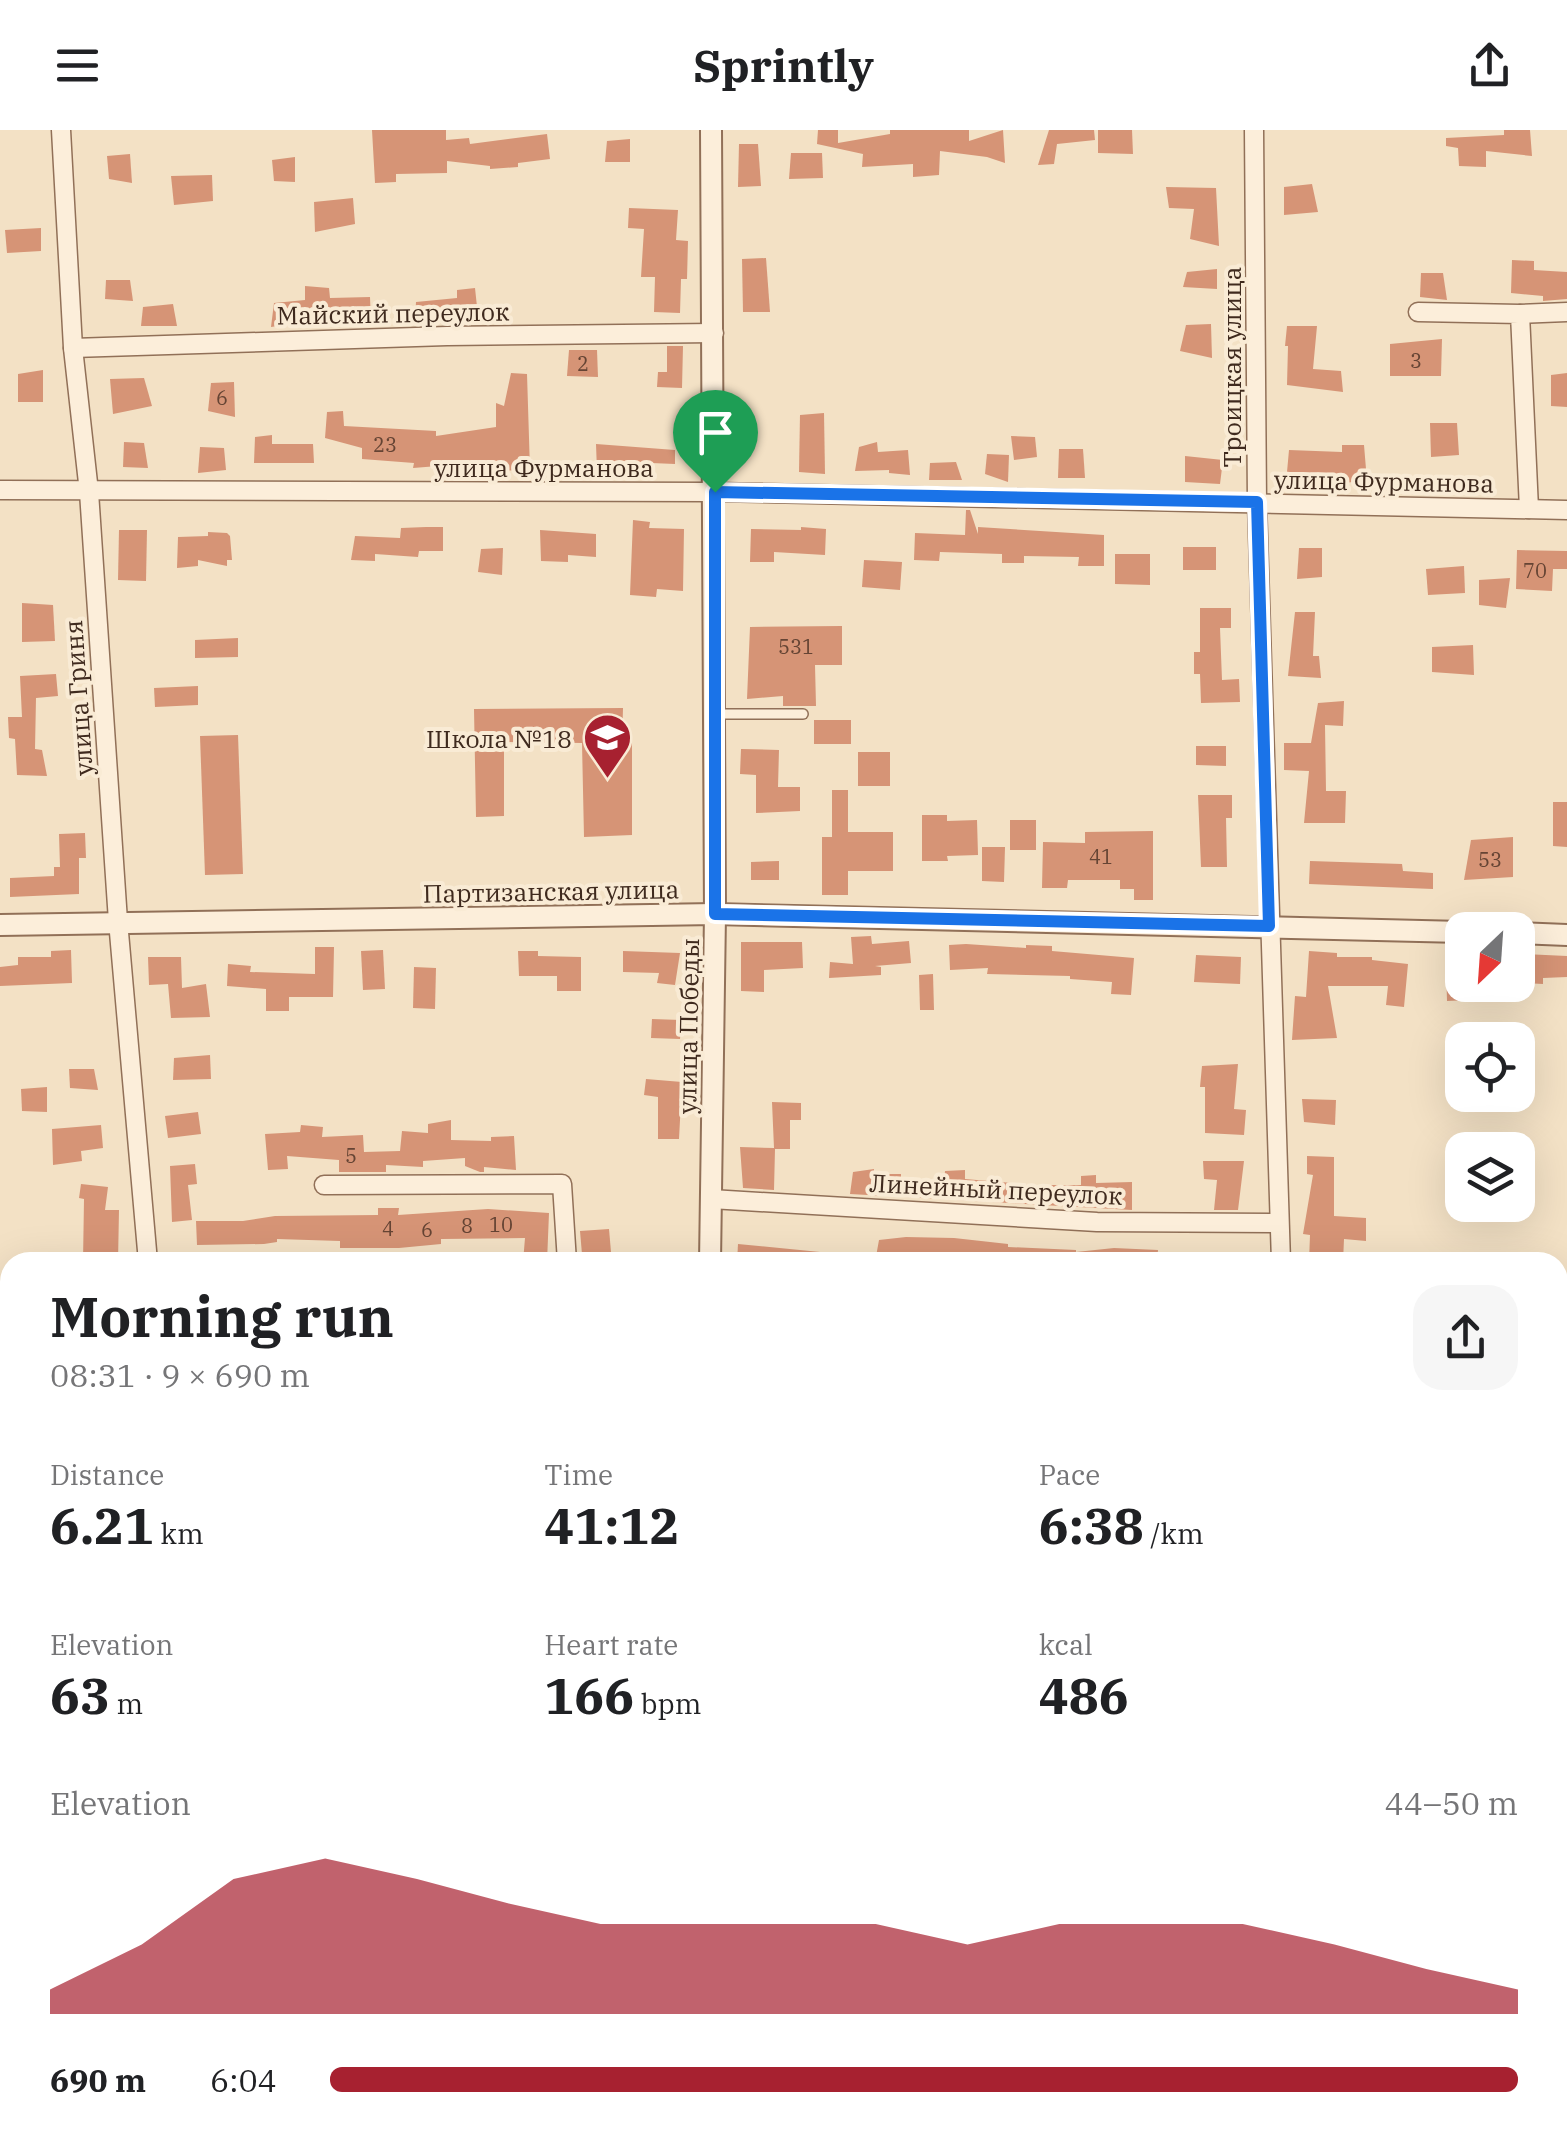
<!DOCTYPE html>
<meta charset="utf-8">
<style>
:root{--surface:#fff;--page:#f6f6f6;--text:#202124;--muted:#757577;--accent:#a72130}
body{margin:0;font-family:"IBM Plex Serif",serif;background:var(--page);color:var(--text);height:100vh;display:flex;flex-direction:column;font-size:38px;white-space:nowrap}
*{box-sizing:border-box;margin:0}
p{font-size:32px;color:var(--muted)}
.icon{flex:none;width:55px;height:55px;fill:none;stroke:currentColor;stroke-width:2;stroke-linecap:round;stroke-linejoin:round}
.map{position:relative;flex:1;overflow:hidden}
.details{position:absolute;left:0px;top:1122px;width:1568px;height:888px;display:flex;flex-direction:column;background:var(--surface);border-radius:30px 30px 0 0;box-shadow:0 10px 40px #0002}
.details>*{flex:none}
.needle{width:65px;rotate:205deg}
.buttons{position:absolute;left:1445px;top:782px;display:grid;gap:20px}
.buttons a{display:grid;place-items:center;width:90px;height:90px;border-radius:20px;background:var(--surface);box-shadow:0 10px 40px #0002;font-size:50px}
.pin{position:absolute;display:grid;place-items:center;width:85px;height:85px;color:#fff;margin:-102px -42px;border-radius:50% 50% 50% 0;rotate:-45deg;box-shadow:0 0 10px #0007}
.pin .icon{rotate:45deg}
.round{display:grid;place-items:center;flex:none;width:105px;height:105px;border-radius:30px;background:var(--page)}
.summary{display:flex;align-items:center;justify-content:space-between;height:170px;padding:0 50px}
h1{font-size:55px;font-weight:700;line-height:75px}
.stats{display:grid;grid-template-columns:repeat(3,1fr);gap:15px;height:170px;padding:10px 50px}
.stats div{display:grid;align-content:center}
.stats b{font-size:50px;font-weight:700}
.stats small{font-size:28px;font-weight:400}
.stats p{font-size:28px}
.chart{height:280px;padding:20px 50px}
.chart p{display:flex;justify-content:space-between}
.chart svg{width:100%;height:180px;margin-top:10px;fill:var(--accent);opacity:.7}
ul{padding:0 50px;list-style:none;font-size:32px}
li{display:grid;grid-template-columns:160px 120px 1fr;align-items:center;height:75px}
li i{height:25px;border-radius:12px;background:var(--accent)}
header{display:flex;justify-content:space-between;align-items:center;height:130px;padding:0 50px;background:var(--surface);font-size:45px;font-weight:700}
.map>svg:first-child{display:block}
.building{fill:#d69476}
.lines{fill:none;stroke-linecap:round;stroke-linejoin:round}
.service-casing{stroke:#917058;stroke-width:12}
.minor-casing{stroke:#917058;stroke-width:21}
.tertiary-casing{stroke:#917058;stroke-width:24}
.service{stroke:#fceeda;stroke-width:9}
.minor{stroke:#fceeda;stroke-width:18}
.tertiary{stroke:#fceeda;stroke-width:20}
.route-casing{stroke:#fff;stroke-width:20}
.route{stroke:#1a73e8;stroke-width:12}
.labels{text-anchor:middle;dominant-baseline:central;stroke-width:8;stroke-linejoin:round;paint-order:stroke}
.number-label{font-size:20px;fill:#654434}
.street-label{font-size:25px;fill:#3f2a1e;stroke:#f9ebd5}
.poi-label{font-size:25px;fill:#3f2a1e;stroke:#f9ebd5;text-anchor:end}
</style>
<header><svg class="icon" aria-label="menu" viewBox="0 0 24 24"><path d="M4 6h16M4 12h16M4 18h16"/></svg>Sprintly<svg class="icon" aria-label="share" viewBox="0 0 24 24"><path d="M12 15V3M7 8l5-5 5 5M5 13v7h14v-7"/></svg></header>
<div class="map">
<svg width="1567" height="2008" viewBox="0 0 1567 2008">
<rect width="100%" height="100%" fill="#f3e1c5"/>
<g class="building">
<polygon points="372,0 446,0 446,10 469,8 470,14 547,4 550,29 518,33 518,37 490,39 490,36 447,31 447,43 396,44 396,52 375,53"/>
<polygon points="818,0 838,0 838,13 890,4 890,0 969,0 969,11 1003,0 1005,33 987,27 940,21 939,45 913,47 913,34 862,37 863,24 817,14"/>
<polygon points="1049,0 1094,0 1095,10 1057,14 1054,34 1038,35"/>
<polygon points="1098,0 1132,0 1133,24 1098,23"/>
<polygon points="1504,0 1530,0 1532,26 1486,21 1486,37 1459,36 1458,18 1446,16 1446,8 1504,5"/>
<polygon points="630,9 630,32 605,32 607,11"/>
<polygon points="739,14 758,14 761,56 738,57"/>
<polygon points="791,23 822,23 823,48 789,49"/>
<polygon points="130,24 132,53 109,49 107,26"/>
<polygon points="295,27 295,52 274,51 272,30"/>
<polygon points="212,45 213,71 174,75 171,46"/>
<polygon points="1312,54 1318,82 1284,85 1284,57"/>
<polygon points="1166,57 1216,58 1219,116 1190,109 1194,79 1169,78"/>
<polygon points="353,68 355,94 315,102 314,72"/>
<polygon points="629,78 678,80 676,110 688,111 687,149 681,149 680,183 654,182 655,147 641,147 644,99 628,98"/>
<polygon points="41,98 41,121 7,123 5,100"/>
<polygon points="766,128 770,182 743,182 742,129"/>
<polygon points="1512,130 1534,131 1534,140 1567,142 1567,169 1543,171 1543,166 1511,163"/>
<polygon points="1217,139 1217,159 1183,157 1187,142"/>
<polygon points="1421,143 1443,143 1447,170 1420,167"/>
<polygon points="106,150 130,150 133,171 105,169"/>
<polygon points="305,156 329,158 330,168 370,167 371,192 343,186 271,197 274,173 305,170"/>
<polygon points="475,158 478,186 415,189 416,172 457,168 457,160"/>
<polygon points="173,174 177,196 141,196 143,177"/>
<polygon points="1211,194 1212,228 1180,221 1186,195"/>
<polygon points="1287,196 1317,196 1313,239 1341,241 1343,262 1287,255 1288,216 1285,216"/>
<polygon points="1442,209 1441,246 1390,246 1390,214"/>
<polygon points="667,216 683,216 682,258 657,257 658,242 667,242"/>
<polygon points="569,220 597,220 598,247 567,246"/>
<polygon points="43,240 43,272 18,272 18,244"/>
<polygon points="511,243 527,244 530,340 494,341 438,330 438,336 413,338 414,333 362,329 362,318 325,308 327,282 343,281 344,296 436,301 436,306 496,297 496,273 504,276"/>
<polygon points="1567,243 1567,277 1551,276 1551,245"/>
<polygon points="144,248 152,276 113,284 110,249"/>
<polygon points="234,252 235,287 208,281 211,253"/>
<polygon points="824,283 825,344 799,342 800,285"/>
<polygon points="1430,293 1457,293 1459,325 1431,327"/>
<polygon points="272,305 272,314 313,314 314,333 254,333 255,307"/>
<polygon points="1011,306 1035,307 1037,327 1014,330"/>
<polygon points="124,312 144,313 148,338 123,337"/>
<polygon points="877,312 878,322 908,320 910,345 889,343 889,340 855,341 859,317"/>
<polygon points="596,314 675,320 675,334 628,332 628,336 597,341"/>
<polygon points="1342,315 1364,315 1367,351 1341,353 1342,345 1287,342 1289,320 1342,322"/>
<polygon points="200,317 224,318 226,340 198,343"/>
<polygon points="1059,319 1083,319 1085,348 1058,348"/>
<polygon points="987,324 1009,325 1008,352 985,344"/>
<polygon points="1185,326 1223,330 1220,354 1185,352"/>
<polygon points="956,332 962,350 929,350 930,333"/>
<polygon points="966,380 970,380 978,404 978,397 1104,405 1104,436 1078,436 1079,427 1024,426 1024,433 1002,433 1002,424 940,422 939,431 914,430 915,403 965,405"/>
<polygon points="633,390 650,392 649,398 684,399 683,461 657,459 656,467 630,465"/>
<polygon points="426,397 443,397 443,421 419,421 418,427 375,424 375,431 351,430 355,406 400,408 401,398"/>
<polygon points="801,397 826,399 825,425 774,422 774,432 750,432 751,399 801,400"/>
<polygon points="119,400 147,400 146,451 118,450"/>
<polygon points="540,400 596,404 596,427 568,425 568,432 541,431"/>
<polygon points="208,402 227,403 230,406 232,430 227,430 227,436 198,430 198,436 177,438 178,407 208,406"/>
<rect x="1183" y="417" width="33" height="23"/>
<polygon points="503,418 502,445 478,442 481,419"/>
<polygon points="1299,418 1322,418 1322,447 1297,449"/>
<polygon points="1517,420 1567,421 1567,439 1553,439 1552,461 1516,459"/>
<polygon points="1115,424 1150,424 1150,455 1115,454"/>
<polygon points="864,430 902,432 900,460 862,457"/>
<polygon points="1464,436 1465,463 1428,465 1426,439"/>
<polygon points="1510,448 1506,478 1479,475 1479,450"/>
<polygon points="22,473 53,475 55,511 22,512"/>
<polygon points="1200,478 1231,478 1231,498 1220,498 1222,550 1239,549 1240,572 1201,573 1200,544 1194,544 1194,522 1200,522"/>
<polygon points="1295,482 1315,482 1313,526 1319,526 1321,548 1288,546"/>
<polygon points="842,496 842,535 815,535 816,576 783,576 783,566 747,569 750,497"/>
<polygon points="238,508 238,527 195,528 195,510"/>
<polygon points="1473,515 1474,545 1432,542 1432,517"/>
<polygon points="56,544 58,566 36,568 35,619 42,620 47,646 17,645 15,609 9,608 8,587 22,587 20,546"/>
<polygon points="198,556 198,575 155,577 154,558"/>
<polygon points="1344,571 1343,596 1325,595 1326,661 1346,661 1345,693 1304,693 1309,641 1284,640 1284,613 1311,613 1318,573"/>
<polygon points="623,578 622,614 632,613 632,705 584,707 582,613 504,612 504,686 476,687 474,579"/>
<rect x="814" y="590" width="37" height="24"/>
<polygon points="238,605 243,744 205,745 200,606"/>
<polygon points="1196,616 1226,616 1226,636 1196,635"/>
<polygon points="741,619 779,620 778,657 800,657 800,681 756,683 756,645 740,644"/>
<rect x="858" y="622" width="32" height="34"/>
<polygon points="832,660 848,660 848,702 893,702 893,741 848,741 848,765 822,765 822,707 832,707"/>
<polygon points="1198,665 1232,665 1232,688 1226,688 1227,737 1201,737"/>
<polygon points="1553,672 1567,672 1567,717 1553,716"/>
<polygon points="922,685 947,685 947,691 977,690 978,725 947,726 948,731 922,731"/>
<rect x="1010" y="690" width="26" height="30"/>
<polygon points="1153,701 1153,770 1134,770 1134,759 1120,759 1120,750 1068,750 1067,758 1042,758 1043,712 1085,713 1085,702"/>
<polygon points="85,703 86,728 79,728 79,764 10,767 10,748 54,746 54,737 60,737 59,704"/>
<polygon points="1513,707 1513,747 1464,750 1471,710"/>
<polygon points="982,717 1005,717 1004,752 982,751"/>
<polygon points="779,731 779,750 751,750 751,732"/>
<polygon points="1310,731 1402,734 1403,741 1433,743 1433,759 1309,754"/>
<polygon points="871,806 872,814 909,811 911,833 875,836 881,837 881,845 829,848 830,832 853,834 851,807"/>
<polygon points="741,812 802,812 803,838 764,840 764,862 741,861"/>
<polygon points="966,814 1026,818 1026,815 1052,816 1052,821 1134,828 1131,865 1111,864 1112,852 1070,849 1070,846 987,844 988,838 950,840 949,815"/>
<polygon points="315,817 334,817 333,867 289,867 289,881 266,881 266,859 227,856 228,834 251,836 250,842 315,844"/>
<polygon points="71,820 72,853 0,856 0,837 18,835 18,827 51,827 51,821"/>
<polygon points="383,820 385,859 363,860 361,821"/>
<polygon points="518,821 538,821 538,826 581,827 581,861 557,861 557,846 519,846"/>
<polygon points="623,821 680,823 675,855 657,853 659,843 623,842"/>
<polygon points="1309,821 1337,823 1337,827 1372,827 1372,830 1408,834 1404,877 1386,875 1388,856 1328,856 1337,908 1292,910 1295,866 1306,867"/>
<polygon points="1522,824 1567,826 1567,847 1543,848 1543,854 1522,853"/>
<polygon points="1196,825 1241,827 1240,854 1194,852"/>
<polygon points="148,827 181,827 182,858 206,854 210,887 171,888 168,854 149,855"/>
<polygon points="1446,834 1462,834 1462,855 1467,855 1468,870 1447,871"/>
<polygon points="414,837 436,838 435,879 413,878"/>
<polygon points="933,844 934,880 920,880 919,845"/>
<polygon points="652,889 681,890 680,909 651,908"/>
<polygon points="210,925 211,949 173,950 174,928"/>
<polygon points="1238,934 1234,979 1246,980 1244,1005 1205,1003 1205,957 1200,957 1202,936"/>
<polygon points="69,939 94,939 98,960 70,958"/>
<polygon points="646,949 682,952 679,1009 658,1009 658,967 644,965"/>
<polygon points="47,957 47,982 22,981 21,959"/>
<polygon points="1302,969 1336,970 1335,995 1304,992"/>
<polygon points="772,972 801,973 801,990 790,990 790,1019 775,1019 774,1060 743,1058 740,1017 774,1018"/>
<polygon points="198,982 201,1004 168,1008 165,986"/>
<polygon points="451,990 451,1010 491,1011 491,1007 514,1006 516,1040 484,1037 484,1042 480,1042 465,1036 465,1028 423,1031 423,1037 386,1035 386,1042 339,1042 339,1030 287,1026 288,1039 268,1040 265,1004 300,1002 301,995 323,997 322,1007 363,1005 364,1022 400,1021 402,1001 428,1003 428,994"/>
<polygon points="101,995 103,1018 81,1021 82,1031 53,1035 52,999"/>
<polygon points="1307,1026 1334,1027 1334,1086 1366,1088 1366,1111 1344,1109 1343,1132 1309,1132 1310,1105 1303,1104 1313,1045 1307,1044"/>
<polygon points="1203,1031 1244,1031 1238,1080 1214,1080 1217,1050 1204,1049"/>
<polygon points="195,1034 197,1054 188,1055 192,1090 172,1092 170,1036"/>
<polygon points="874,1039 874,1044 901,1044 901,1053 944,1055 945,1041 965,1040 965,1049 1036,1055 1081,1055 1081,1046 1096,1045 1096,1053 1132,1052 1132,1080 850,1064 853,1042"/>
<polygon points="81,1054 108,1057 105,1080 119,1080 118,1132 83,1132 84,1069 79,1068"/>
<polygon points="378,1078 399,1078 398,1085 488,1079 549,1083 547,1132 523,1132 525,1108 441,1109 441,1114 399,1118 340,1118 340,1111 277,1109 277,1112 264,1114 197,1115 196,1091 243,1091 275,1086 378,1085"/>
<polygon points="609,1099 611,1122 582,1124 580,1101"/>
<polygon points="906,1107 954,1108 1008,1114 1008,1117 1076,1120 1076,1122 1114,1118 1158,1120 1157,1132 1076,1132 1076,1126 1076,1132 875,1132 879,1110"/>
<polygon points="738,1114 820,1122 819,1132 737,1132"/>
</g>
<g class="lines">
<defs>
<polyline id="service" points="716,584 803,584"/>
<g id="minor">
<polyline points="61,0 73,218 89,362 118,791 148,1132"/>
<polyline points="1254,0 1257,373 1281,1132"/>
<polyline points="1418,182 1520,184 1529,379"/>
<polyline points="1520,184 1567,182"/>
<polyline points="73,218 447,206 714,203"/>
<polyline points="0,360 715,362 1567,380"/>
<polyline points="324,1055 562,1054 567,1132"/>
<polyline points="711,1069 1097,1092 1278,1093"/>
<polyline points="0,1301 10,1301"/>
<polyline points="1558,1366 1567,1366"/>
<polyline points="0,1689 10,1689"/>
<polyline points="1558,1772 1567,1773"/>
<polyline points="229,2000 230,2008"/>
<polyline points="1321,2000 1321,2008"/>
</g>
<g id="tertiary">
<polyline points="0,795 715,784 1462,802"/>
<polyline points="1518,803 1567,805"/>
<polyline points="710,1132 715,784 711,0"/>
<polyline points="0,1930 10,1941"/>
<polyline points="66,2000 74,2008"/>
<polyline points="723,2008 723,2000"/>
</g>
</defs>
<use href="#service" class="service-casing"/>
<use href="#minor" class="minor-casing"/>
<use href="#tertiary" class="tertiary-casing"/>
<use href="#service" class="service"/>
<use href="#minor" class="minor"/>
<use href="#tertiary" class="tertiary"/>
</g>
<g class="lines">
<defs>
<polygon id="route" points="715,362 1257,372 1269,796 715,784"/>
</defs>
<use href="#route" class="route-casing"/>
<use href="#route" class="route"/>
</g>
<defs>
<symbol id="school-pin" viewBox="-11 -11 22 30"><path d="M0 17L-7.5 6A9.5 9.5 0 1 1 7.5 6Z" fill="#a72130" stroke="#f9ebd5"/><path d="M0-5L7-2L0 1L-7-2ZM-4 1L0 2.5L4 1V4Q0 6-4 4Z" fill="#fff"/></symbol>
</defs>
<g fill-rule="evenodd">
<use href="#school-pin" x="580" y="580" width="55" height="75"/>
</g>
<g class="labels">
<g class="number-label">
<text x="1416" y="230">3</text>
<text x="583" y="233">2</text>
<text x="222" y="267">6</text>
<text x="385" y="314">23</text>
<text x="1535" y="440">70</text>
<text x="796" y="516">531</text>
<text x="1101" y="726">41</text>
<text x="1490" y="729">53</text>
<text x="351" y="1025">5</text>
<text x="501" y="1094">10</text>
<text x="467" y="1095">8</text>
<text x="388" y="1098">4</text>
<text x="427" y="1099">6</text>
</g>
<g class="street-label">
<text transform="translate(393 183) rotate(-1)">Майский переулок</text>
<text transform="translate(1231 237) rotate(-90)">Троицкая улица</text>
<text x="544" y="337">улица Фурманова</text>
<text transform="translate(1384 351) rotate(1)">улица Фурманова</text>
<text transform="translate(78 568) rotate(-94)">улица Гриня</text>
<text transform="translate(551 761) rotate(-1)">Партизанская улица</text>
<text transform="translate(688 896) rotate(-89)">улица Победы</text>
<text transform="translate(996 1059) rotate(3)">Линейный переулок</text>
</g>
<g class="poi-label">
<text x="572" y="608">Школа №18</text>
</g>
</g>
</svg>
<div class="buttons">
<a><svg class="needle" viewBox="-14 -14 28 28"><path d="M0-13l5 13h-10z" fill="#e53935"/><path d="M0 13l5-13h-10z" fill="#757577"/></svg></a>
<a><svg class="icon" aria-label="locate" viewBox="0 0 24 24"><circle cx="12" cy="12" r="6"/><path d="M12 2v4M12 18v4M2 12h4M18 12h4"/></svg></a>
<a><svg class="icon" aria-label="layers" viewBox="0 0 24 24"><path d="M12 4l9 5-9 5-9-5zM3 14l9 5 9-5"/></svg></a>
</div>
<div class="pin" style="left:715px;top:362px;background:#1e9e55"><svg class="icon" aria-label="arrive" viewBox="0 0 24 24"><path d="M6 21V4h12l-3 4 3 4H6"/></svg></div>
<section class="details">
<div class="summary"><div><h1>Morning run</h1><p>08:31 · 9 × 690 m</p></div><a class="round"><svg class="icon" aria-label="share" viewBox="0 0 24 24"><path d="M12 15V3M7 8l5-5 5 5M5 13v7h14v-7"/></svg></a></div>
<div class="stats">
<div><p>Distance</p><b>6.21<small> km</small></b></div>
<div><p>Time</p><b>41:12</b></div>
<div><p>Pace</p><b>6:38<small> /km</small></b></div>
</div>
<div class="stats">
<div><p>Elevation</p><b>63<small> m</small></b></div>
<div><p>Heart rate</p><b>166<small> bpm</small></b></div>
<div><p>kcal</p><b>486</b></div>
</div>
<div class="chart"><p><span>Elevation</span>44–50 m</p>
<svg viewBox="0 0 160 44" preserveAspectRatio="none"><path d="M0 44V38L10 27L20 11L30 6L40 11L50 17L60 22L70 22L80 22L90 22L100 27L110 22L120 22L130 22L140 27L150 33L160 38V44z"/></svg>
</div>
<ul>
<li><b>690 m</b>6:04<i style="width:100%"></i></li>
</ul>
</section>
</div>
